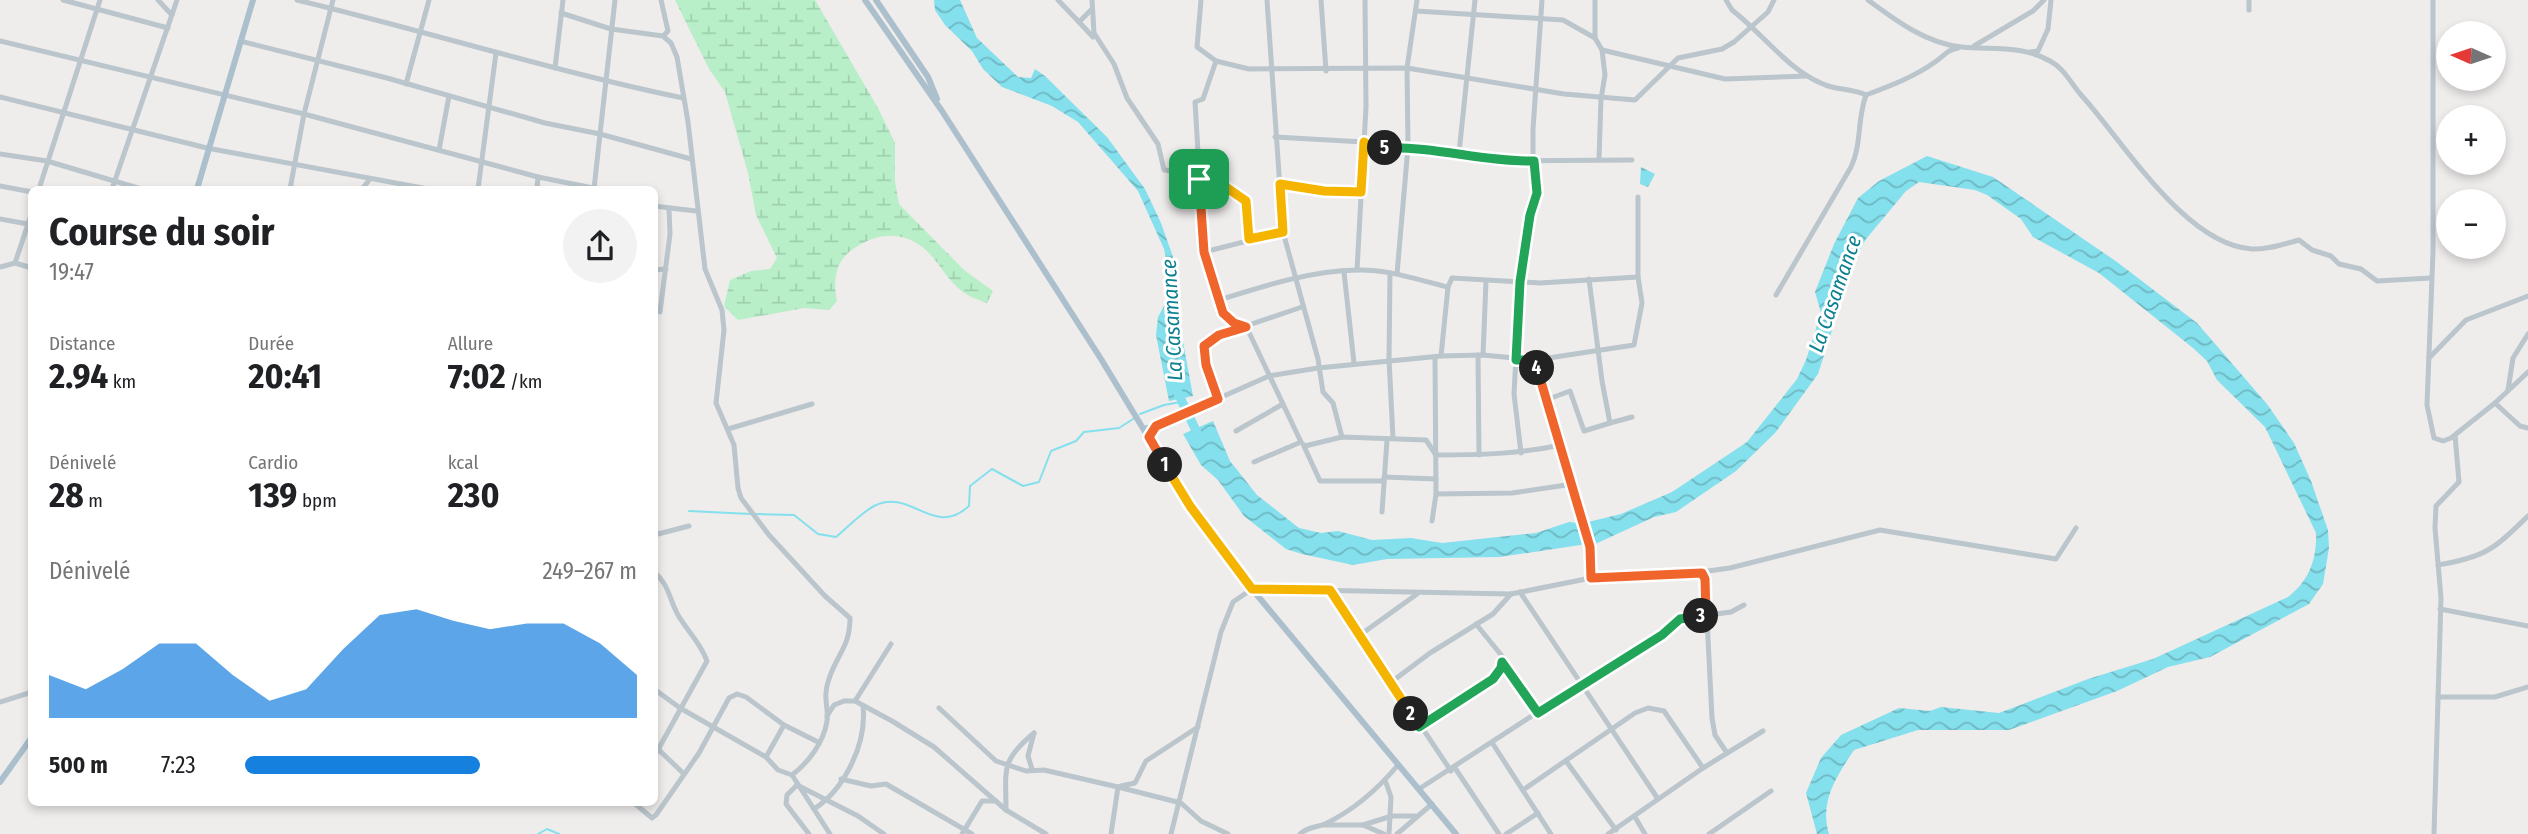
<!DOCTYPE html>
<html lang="fr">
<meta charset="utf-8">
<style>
:root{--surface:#fff;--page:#f2f2f2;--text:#202124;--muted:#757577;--accent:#1680df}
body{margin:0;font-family:"Fira Sans Condensed",sans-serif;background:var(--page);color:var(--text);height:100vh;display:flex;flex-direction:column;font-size:26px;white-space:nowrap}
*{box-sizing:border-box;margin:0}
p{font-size:23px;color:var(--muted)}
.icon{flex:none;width:38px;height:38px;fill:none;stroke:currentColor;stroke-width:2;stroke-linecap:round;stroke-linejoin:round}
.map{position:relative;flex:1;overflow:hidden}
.panel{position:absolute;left:28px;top:186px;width:630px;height:620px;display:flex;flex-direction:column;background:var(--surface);border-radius:10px;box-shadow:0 4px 10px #0003}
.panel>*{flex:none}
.needle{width:46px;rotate:273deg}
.fabs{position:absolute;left:2436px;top:21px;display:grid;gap:14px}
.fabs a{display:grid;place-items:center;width:70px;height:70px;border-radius:50%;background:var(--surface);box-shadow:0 4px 10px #0003;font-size:35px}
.pin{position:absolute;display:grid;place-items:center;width:60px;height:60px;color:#fff;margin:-30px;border-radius:14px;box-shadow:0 4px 10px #0006}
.km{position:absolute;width:35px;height:35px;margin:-18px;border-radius:50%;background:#222;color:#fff;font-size:19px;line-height:35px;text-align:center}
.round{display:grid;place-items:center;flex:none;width:74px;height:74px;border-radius:37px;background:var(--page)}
.summary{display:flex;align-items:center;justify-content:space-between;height:119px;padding:0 21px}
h1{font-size:38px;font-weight:700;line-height:52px}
.stats{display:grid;grid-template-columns:repeat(3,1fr);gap:10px;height:119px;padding:7px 21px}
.stats div{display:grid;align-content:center}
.stats b{font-size:35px;font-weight:700}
.stats small{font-size:19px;font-weight:400}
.stats p{font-size:19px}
.chart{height:196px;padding:14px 21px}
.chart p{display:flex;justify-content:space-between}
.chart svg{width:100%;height:126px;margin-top:7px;fill:var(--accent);opacity:.7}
ul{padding:0 21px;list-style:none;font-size:23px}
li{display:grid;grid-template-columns:112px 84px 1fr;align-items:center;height:52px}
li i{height:18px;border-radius:9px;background:var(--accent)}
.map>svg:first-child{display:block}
.wetland{fill:url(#wetland-marsh)}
.water{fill:url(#water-waves)}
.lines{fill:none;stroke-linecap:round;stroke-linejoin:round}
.stream{stroke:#84e0ec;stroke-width:2}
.river{stroke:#84e0ec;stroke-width:9}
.minor{stroke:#bac5cc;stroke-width:5}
.major{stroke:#abbfcc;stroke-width:6}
.split-1-casing{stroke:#fff;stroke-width:14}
.split-2-casing{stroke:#fff;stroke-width:14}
.split-3-casing{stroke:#fff;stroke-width:14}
.split-4-casing{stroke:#fff;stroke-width:14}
.split-5-casing{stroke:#fff;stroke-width:14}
.split-6-casing{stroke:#fff;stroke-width:14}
.split-1{stroke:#f0652b;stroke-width:9}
.split-2{stroke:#f5b400;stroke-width:9}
.split-3{stroke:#22a559;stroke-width:9}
.split-4{stroke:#f0652b;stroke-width:9}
.split-5{stroke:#22a559;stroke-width:9}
.split-6{stroke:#f5b400;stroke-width:9}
.labels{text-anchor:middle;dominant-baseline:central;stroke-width:6;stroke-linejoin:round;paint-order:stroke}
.water-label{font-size:21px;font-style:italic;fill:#0b8090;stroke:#fff}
</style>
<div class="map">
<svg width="2528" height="834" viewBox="0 0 2528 834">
<defs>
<pattern id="wetland-marsh" width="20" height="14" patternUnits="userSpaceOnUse" patternTransform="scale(1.75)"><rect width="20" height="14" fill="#b8efc8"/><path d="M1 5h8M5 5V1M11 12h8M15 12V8" fill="none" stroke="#9fcfae"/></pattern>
<pattern id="water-waves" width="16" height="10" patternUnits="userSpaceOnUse" patternTransform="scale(1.75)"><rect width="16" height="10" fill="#84e0ec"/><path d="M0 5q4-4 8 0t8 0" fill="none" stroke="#6eb8c2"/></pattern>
</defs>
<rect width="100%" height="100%" fill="#efecec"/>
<path class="wetland" d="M675,0H815L878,108L895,143V181L899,204L964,270L993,291L987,303C979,300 970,297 963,292C948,281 940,264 927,251C903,228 873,233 849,252C835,264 833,283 837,301L829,310L804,308L738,320L724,306L730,280L751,271L770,269L777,258L756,215L748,173L725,92L709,69Z"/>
<g class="water">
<polygon points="934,0 960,0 977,38 1018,77 1031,78 1035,69 1045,76 1107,137 1145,189 1161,223 1178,271 1176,304 1193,396 1169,401 1156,335 1158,317 1169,297 1171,281 1164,249 1138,191 1078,122 1052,106 1002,87 983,69 972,51 945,25 935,10"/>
<path d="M1927,156L1993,177L2117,262L2197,323L2267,404L2294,443L2311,481L2328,530L2329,548L2323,584L2309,604L2210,657L2168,667L2117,691L2009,730H1918L1854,750C1837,776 1819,801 1829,834H1817L1806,793L1821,758L1841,735L1899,708L1930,711L1941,707L1999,713L2088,679L2153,659L2288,597C2309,581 2317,559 2316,533L2265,427L2217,380L2207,361L2193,348L2099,273L2033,237L2021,219L1987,195L1975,190L1919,182L1906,191L1866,239L1855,259L1818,374L1775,433L1736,471L1676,512L1654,517L1593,545L1588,522L1621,514L1672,492L1747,442L1797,379L1806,360L1821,313L1815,292L1834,244L1858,198L1879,181Z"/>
<polygon points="1641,167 1655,174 1648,187 1640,184"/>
<polygon points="1213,421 1230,461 1257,495 1299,528 1321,533 1338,531 1372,540 1411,538 1442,543 1536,533 1569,522 1579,523 1587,544 1500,557 1387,559 1353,565 1302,554 1286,549 1244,516 1218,480 1201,465 1183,434"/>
</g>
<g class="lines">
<g class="stream">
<polyline points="1140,414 1164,405 1181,402"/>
<polyline points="689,511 751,514"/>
<path d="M756,514L794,515L818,534L836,537C848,527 861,513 874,506C911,487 933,539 969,506L970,486L992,469L1023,486L1039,482L1051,451L1076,441L1084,432L1119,428L1133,419"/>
<polyline points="538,834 547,829 559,834"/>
</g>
<polyline class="river" points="1176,389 1200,439"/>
<g class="minor">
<polyline points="63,0 168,28"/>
<polyline points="158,0 172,15"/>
<path d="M297,0C426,31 553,71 683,98"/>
<polyline points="661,0 668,31 663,36"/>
<polyline points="1058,0 1079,22 1091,10"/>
<polyline points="1092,0 1094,33 1114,64 1127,98 1158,144 1164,170 1199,174"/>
<polyline points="1201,0 1197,47 1216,61 1249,69 1407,68 1564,94 1635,100 1678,58 1722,49 1734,42 1768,12 1774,0"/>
<polyline points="1267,0 1283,232 1318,359 1323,392 1333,403 1342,437"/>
<polyline points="1321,0 1326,71"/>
<polyline points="1595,0 1595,38 1602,50 1605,75 1601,99 1599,159"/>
<path d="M1726,0L1732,10C1762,33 1788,70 1823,84C1835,90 1850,88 1866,95"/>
<path d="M1868,0C1895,20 1927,44 1962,47C1992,50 2023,45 2050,61C2064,68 2072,85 2082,96C2123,141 2185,245 2252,249C2267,250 2284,244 2299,240L2312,250L2331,256L2339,264L2361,269L2377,281L2431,278"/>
<polyline points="2433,0 2433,252 2427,405 2434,438 2443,441 2451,438 2495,403 2528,372"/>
<polyline points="2249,10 2249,0"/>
<polyline points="1416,11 1563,20 1595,38"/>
<path d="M561,13L611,29L663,36L671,43L677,57L688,122L705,269L722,310L724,330L716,403L734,445L738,488L741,498L769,535L825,596L850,618C850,647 837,654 829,679C822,698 829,706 827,721C824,742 808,763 792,775"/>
<polyline points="1079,22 1093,37"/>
<polyline points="0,41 304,114 538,177 598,189"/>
<polyline points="240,41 387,78 545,123 600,134 615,0"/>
<polyline points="1974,46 2033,11 2044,0"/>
<polyline points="1602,50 1725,79 1807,76"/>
<polyline points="2030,52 2038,51 2048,29 2051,0"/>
<polyline points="1216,61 1203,99 1195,102 1204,252 1223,313 1234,323 1246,326 1301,442 1254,462"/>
<polyline points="555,68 563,0"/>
<polyline points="406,84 429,0"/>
<polyline points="0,97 207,148 428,189"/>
<polyline points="1275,137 1364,142 1375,149 1408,147 1508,161 1632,160"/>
<polyline points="439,150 449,96"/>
<polyline points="1459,153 1475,0"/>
<polyline points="0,154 47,161 141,189"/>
<polyline points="1199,179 1220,183 1246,201 1249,239"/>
<polyline points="1280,184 1324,191 1361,192"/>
<polyline points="0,186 32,192"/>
<polyline points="39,189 100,0"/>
<polyline points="112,189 177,0"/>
<polyline points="290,189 304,114 333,0"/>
<polyline points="362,189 370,179"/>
<polyline points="478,189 496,53"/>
<polyline points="537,189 538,177"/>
<polyline points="594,189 600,134 691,159"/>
<polyline points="654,206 696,211"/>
<polyline points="0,219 28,224"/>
<polyline points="1204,252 1283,232"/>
<polyline points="15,263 32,212"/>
<polyline points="0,267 15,263 32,268"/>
<polyline points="654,270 666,269"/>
<polyline points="1357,270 1366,107 1365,0"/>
<polyline points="1344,272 1354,363"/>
<polyline points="1390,273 1389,359 1393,438"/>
<polyline points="1397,274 1408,147 1407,68 1417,0"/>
<path d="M1776,295L1851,167C1862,144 1857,119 1866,95C1890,86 1914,77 1935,62C1945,55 1947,50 1958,48"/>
<path d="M1219,300C1264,286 1309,271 1357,270C1388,269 1418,280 1448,287"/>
<polyline points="660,312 670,234 669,210"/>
<polyline points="1478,355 1479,455"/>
<polyline points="1483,355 1486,281"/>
<polyline points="1441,356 1448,287 1452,278 1540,283 1638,277"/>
<polyline points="2429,358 2466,320 2528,296"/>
<polyline points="2508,390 2513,358 2528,334"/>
<polyline points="1218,399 1206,365 1204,346 1219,335 1302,307"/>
<polyline points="1546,400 1570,391 1584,431 1610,423 1602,381 1589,279"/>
<polyline points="2495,403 2520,426 2528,428"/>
<polyline points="1610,423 1632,417"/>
<polyline points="1144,428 1156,426 1269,376 1318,368 1441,356 1483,355 1535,360 1634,345 1642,303 1638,277 1638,197"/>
<polyline points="728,429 812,404"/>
<polyline points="1236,431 1283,404"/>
<polyline points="1303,444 1320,481 1383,481"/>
<path d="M1305,446L1342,437L1426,440L1436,455C1479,455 1519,454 1561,445"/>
<polyline points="1521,453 1514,394 1520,282 1537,193 1533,176 1533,129 1542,0"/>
<polyline points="1384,477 1436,479"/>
<polyline points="1573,484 1589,547 1591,578"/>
<polyline points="1436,494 1512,493 1573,484 1535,360"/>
<polyline points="1382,512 1387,440"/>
<polyline points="1432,521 1436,494 1435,357"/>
<polyline points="654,535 689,526"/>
<path d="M2438,565C2486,557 2494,549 2528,516"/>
<path d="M654,572C669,584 669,599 678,615C688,632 700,642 707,661L654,757"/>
<polyline points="1701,573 1705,579 1712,718 1715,735 1727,753"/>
<polyline points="1330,590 1451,771"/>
<polyline points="1520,592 1658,799"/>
<polyline points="2440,609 2528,626"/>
<polyline points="1360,635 1417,594"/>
<polyline points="1502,662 1538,713"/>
<polyline points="1390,683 1430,653 1493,614 1511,594"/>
<polyline points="654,689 680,708 766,757 778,770 792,775 830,834"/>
<polyline points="2438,697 2495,697 2528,687"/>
<polyline points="855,701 891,644"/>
<polyline points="0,702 32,692"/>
<polyline points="939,708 996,761 1026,771 1044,770 1118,787 1111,834"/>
<polyline points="827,716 834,705 844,701 855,701 892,721 934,747 1006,810 1046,834"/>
<polyline points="784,725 818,742"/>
<polyline points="1419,727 1493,679 1501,668 1502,656 1476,624"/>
<polyline points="1493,744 1551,834"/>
<polyline points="659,750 684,774"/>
<polyline points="1566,761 1616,830"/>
<polyline points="1455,768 1499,834"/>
<polyline points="1032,769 1028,756 1034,733"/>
<polyline points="841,779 871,786 886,784 972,834"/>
<polyline points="1385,780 1391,797 1389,834"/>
<polyline points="1121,786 1135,783 1146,761 1198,727"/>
<polyline points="1118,787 1181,803 1201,821 1228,834"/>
<polyline points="1419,789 1615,662 1662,635 1680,619 1731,612 1744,605"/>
<polyline points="1523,790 1635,713 1648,708 1664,711 1703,768"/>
<polyline points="633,802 652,818 656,815 699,753 729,698 737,694 746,697 784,725 766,757"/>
<path d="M814,809C845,789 867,743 863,706"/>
<path d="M1006,810C1006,770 1000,761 1034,733"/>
<polyline points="1635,817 1645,834"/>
<polyline points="1323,825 1363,825 1384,834"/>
<polyline points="1363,825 1392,816 1415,816"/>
<polyline points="809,834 786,804 787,795 797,785 858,816 884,834"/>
<polyline points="962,834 982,801 996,801"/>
<polyline points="1171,834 1221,632 1233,602 1252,589 1511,594 1591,578 1686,574 1730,568 1880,530 2056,559 2076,528"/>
<path d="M1300,834C1309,826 1315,828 1325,824C1354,810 1377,790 1398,765"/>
<polyline points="1397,834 1432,804"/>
<polyline points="1506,834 1538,813"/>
<polyline points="1608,834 1703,768 1763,731"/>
<polyline points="1709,834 1771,791"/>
<polyline points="2434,834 2441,598 2435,528 2436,506 2459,482 2455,435"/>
</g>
<g class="major">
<polyline points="865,0 942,111 1101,359 1190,506 1252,589 1456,834"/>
<polyline points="876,0 928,77 937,99"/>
<polyline points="197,189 253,0"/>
<polyline points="0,782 32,737"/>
</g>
</g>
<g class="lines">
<defs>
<polyline id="split-1" points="1165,465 1149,437 1156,426 1218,399 1206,365 1204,346 1219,335 1246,327 1234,323 1223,313 1219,300 1204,252 1199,179"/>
<polyline id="split-2" points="1165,465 1190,506 1252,589 1330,590 1411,714"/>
<polyline id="split-3" points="1411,714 1419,727 1493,679 1501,668 1502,662 1538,713 1662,635 1680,619 1701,616"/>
<polyline id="split-4" points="1537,368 1590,547 1591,578 1702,573 1705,579 1706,615 1701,616"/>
<path id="split-5" d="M1385,148C1435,146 1484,162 1534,161L1537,193L1530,215L1520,282L1516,360H1535L1537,368"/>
<polyline id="split-6" points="1199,179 1220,183 1246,201 1249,239 1283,232 1280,184 1324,191 1361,192 1364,142 1375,149 1385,148"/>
</defs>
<use href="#split-1" class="split-1-casing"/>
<use href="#split-2" class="split-2-casing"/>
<use href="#split-3" class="split-3-casing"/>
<use href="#split-4" class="split-4-casing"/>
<use href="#split-5" class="split-5-casing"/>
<use href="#split-6" class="split-6-casing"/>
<use href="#split-1" class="split-1"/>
<use href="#split-2" class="split-2"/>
<use href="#split-3" class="split-3"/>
<use href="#split-4" class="split-4"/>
<use href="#split-5" class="split-5"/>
<use href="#split-6" class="split-6"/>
</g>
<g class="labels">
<g class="water-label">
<text transform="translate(1835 294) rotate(-71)">La Casamance</text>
<text transform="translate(1172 320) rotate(-93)">La Casamance</text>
</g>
</g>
</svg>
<div class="fabs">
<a><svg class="needle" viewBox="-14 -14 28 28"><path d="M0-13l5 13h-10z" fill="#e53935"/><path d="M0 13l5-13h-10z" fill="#757577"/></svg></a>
<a>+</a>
<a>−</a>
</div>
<div class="pin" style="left:1199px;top:179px;background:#1e9e55"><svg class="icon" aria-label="arrive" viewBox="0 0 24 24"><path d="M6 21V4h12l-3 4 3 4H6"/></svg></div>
<b class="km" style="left:1165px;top:465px">1</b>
<b class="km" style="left:1411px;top:714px">2</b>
<b class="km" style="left:1701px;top:616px">3</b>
<b class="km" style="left:1537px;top:368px">4</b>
<b class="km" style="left:1385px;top:148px">5</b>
<section class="panel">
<div class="summary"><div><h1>Course du soir</h1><p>19:47</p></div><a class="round"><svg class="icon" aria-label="share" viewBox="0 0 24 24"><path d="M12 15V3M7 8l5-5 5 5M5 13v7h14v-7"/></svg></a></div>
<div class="stats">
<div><p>Distance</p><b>2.94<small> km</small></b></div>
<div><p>Durée</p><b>20:41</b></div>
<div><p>Allure</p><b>7:02<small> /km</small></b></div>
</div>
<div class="stats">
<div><p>Dénivelé</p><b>28<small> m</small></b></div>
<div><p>Cardio</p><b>139<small> bpm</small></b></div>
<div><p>kcal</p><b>230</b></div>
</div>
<div class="chart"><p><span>Dénivelé</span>249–267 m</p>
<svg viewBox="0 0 160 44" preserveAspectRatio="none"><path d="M0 44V29L10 34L20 27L30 18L40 18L50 29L60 38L70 34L80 20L90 8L100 6L110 10L120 13L130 11L140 11L150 18L160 29V44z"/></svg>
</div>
<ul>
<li><b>500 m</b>7:23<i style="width:60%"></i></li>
</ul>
</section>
</div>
